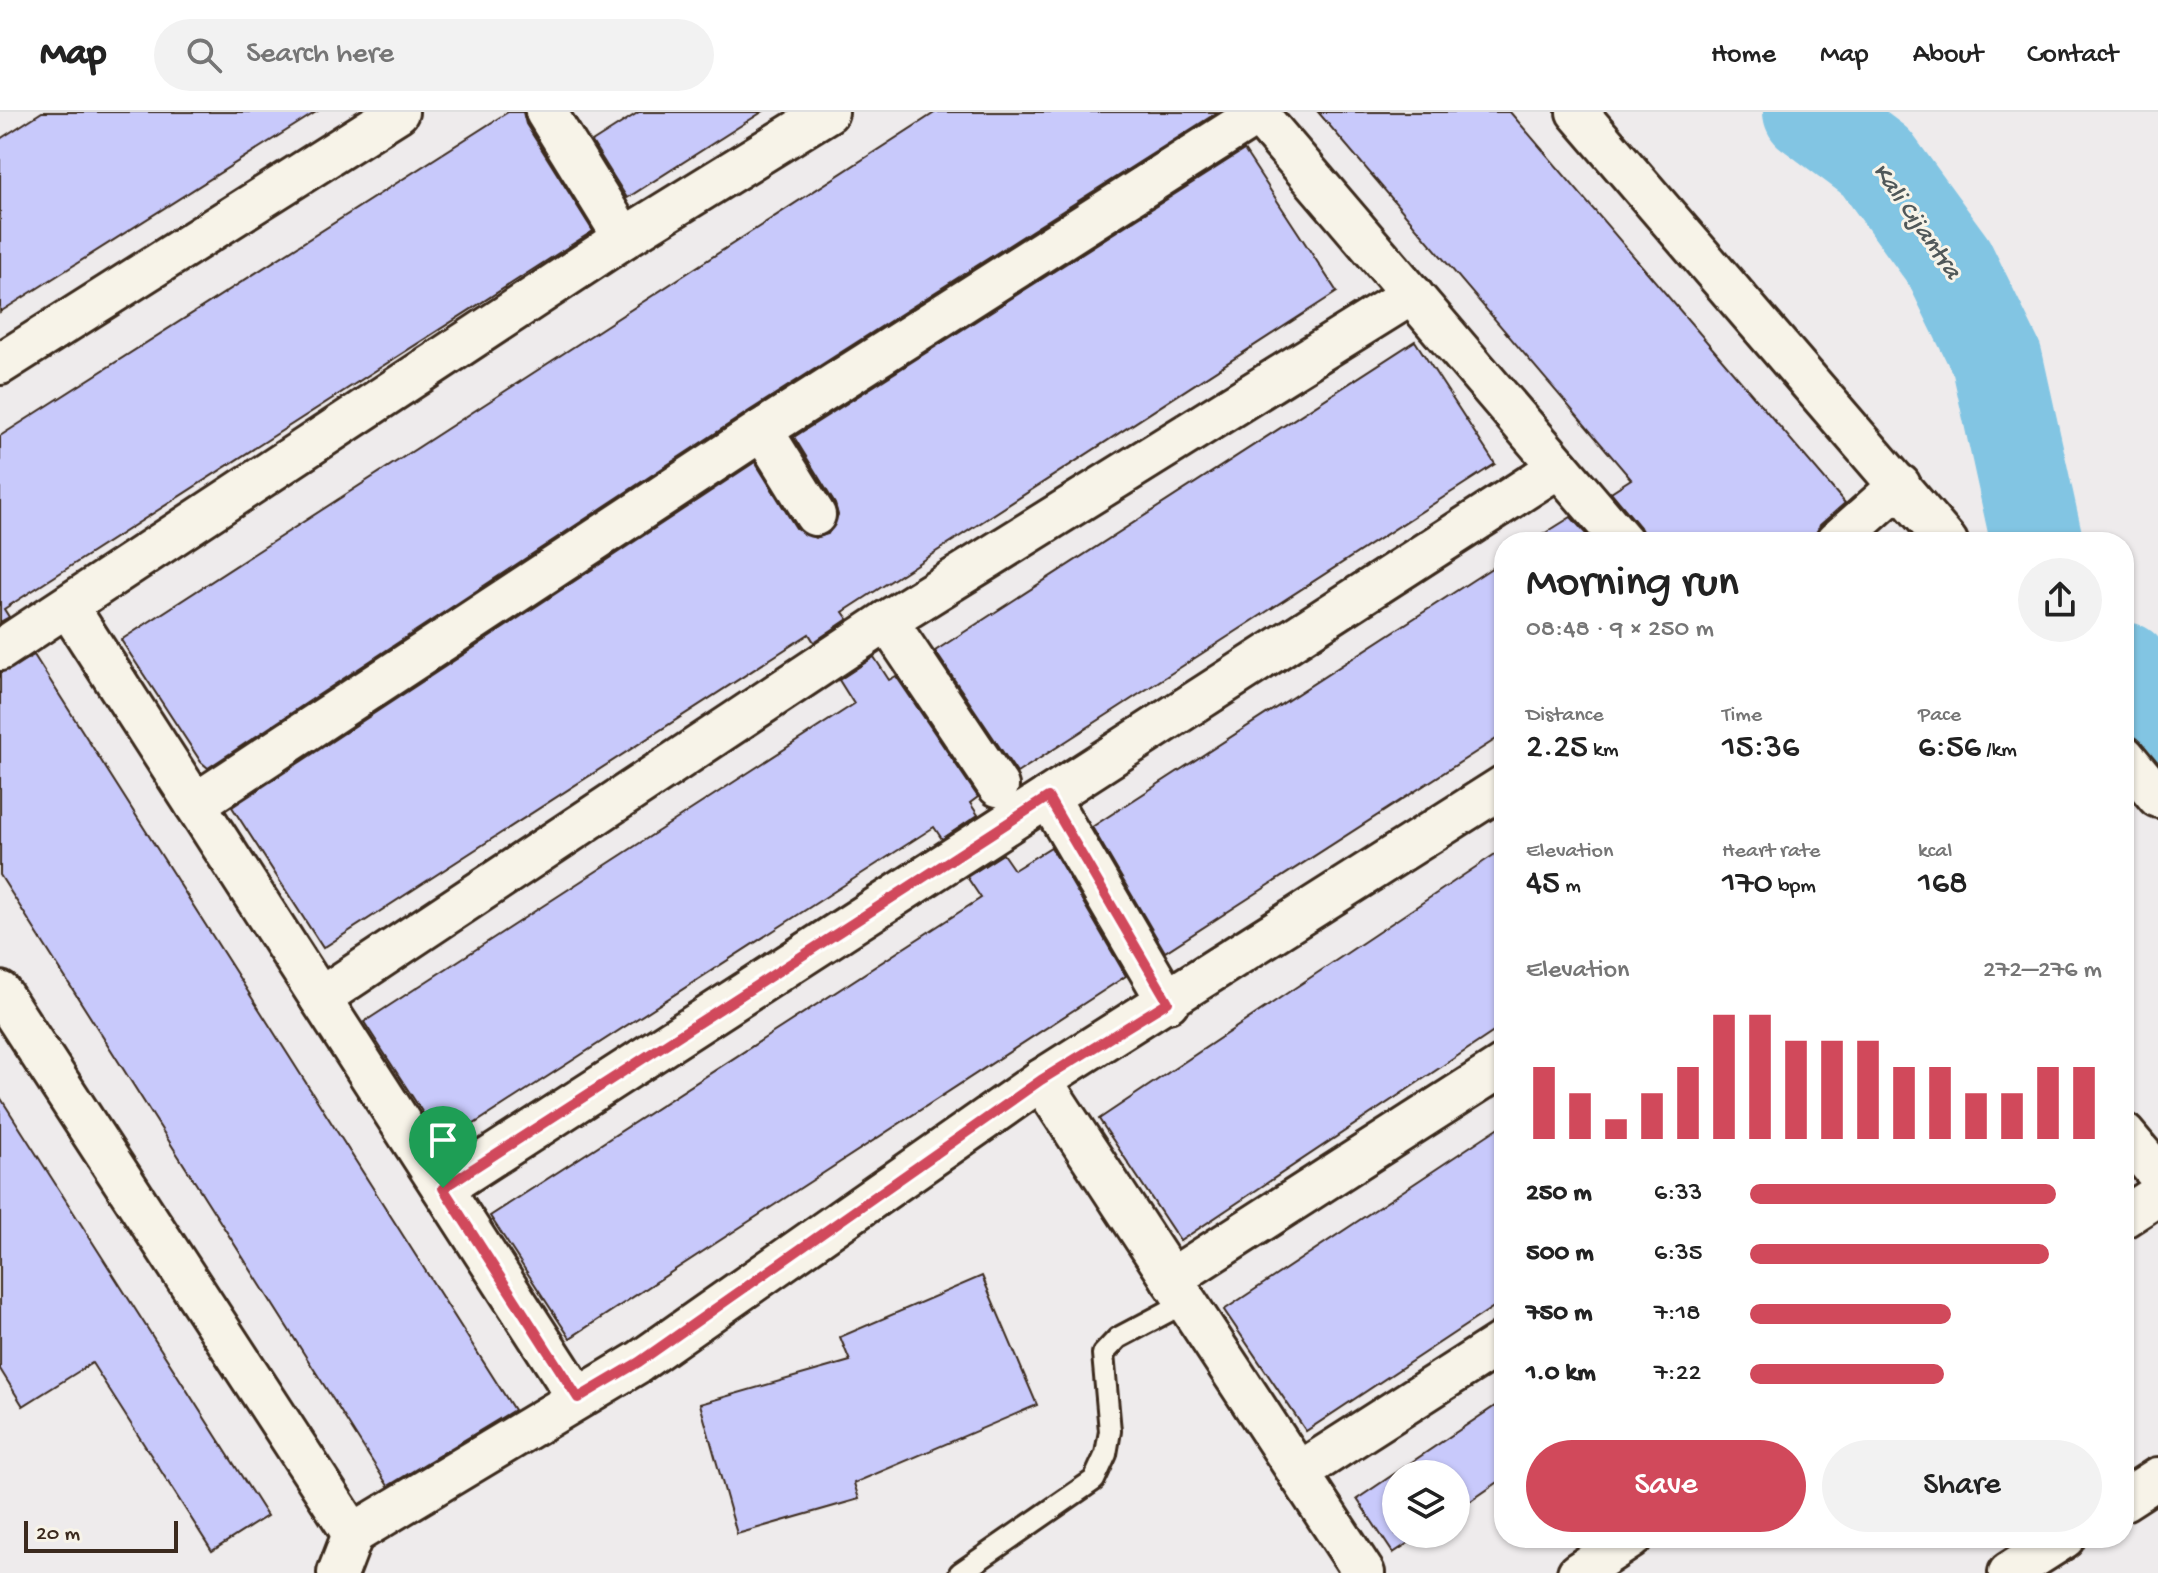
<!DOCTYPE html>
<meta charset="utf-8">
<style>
:root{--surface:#fff;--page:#f2f2f2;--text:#222;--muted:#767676;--line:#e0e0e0;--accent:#d1495b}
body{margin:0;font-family:"Gochi Hand",sans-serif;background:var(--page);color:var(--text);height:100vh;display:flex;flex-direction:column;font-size:30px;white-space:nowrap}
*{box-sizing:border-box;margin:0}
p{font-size:26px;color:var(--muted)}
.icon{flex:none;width:44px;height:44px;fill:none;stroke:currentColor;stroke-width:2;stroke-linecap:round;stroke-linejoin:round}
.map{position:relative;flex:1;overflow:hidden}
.drawer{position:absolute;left:1494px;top:420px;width:640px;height:1016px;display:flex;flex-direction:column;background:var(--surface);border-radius:32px;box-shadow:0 2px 6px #0004}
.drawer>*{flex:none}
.tools{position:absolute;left:1382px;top:1348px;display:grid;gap:16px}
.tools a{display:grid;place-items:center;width:88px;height:88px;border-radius:50%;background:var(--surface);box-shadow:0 2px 6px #0004;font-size:40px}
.scale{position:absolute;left:24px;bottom:20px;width:154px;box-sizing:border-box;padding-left:8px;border:4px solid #3b2a1e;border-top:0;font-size:22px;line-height:28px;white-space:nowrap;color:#3b2a1e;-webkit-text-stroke:6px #f7f3e8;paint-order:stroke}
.pin{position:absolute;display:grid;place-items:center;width:68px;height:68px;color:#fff;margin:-82px -34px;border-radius:50% 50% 50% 0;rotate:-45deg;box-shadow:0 0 8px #0007}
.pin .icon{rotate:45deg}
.round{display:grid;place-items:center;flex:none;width:84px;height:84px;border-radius:42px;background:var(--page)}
.head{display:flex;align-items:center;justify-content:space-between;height:136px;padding:0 32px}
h1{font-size:44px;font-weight:600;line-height:60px}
.figures{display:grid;grid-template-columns:repeat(3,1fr);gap:12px;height:136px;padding:8px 32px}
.figures div{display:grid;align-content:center}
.figures b{font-size:34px;font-weight:600}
.figures small{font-size:22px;font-weight:400}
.figures p{font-size:22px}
.chart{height:224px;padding:16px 32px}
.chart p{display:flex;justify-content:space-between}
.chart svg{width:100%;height:144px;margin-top:8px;stroke:var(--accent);stroke-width:6}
.action{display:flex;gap:16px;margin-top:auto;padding:16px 32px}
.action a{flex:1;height:92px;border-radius:48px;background:var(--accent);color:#fff;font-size:32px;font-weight:600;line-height:92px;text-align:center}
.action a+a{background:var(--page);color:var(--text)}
ul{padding:0 32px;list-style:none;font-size:26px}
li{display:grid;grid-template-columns:128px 96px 1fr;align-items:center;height:60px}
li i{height:20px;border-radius:10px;background:var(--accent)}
header{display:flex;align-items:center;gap:48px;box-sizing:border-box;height:112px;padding:0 40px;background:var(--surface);border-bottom:2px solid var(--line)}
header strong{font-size:38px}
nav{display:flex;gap:44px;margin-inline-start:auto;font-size:28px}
.search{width:560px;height:72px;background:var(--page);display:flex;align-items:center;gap:20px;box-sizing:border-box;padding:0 28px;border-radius:44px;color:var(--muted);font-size:30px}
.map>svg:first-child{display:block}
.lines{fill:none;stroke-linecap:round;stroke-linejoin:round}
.river{stroke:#82c5e3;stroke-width:92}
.building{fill:#c8c9fb;stroke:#3b2a1e;stroke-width:2}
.service-casing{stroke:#3b2a1e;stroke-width:26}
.minor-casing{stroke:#3b2a1e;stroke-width:46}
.service{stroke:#f7f3e8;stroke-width:20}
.minor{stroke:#f7f3e8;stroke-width:40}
.route-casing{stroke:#fff;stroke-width:16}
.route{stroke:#d1495b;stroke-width:10}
.labels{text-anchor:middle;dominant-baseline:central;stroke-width:6;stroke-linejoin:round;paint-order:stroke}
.water-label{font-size:26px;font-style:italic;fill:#505859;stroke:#f7f3e8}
</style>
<header>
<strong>Map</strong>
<div class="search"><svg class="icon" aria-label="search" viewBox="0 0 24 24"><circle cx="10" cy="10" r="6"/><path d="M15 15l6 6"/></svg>Search here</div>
<nav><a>Home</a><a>Map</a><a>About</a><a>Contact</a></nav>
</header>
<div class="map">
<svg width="2158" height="1461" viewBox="0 0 2158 1461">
<rect width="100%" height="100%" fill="#eeebec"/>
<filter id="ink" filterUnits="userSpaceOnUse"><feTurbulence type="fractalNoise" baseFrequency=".0125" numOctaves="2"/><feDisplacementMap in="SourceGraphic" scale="16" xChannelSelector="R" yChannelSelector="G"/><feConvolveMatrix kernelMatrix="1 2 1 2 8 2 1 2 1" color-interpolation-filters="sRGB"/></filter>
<g filter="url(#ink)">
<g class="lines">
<g class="river">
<polyline points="1809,0 1876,50 1949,150 1997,248 2037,430"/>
<polyline points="2124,556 2139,583 2158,607"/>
</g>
</g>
<g class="building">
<polygon points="42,0 316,0 0,200 0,27"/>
<polygon points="508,0 523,0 526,12 593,119 4,497 9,505 0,510 0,324"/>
<polygon points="639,0 762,0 627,86 592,30"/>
<polygon points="936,0 1218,0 749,299 208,656 201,650 121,528"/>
<polygon points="1318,0 1510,0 1845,391 1820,413 1814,430 1645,430 1640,415 1611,380 1631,367"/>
<polygon points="1244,38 1337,180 843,500 848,507 814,530 809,522 323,836 232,695 755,350 796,416 815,426 828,422 838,403 835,392 794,325"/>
<polygon points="1415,229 1495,352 1017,661 935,539"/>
<polygon points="1571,405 1593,430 1531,430"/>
<polygon points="1504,448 1504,622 1165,840 1092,715"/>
<polygon points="34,543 514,1298 388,1374 0,763 0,561"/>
<polygon points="874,545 889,568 896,564 978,685 970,691 978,703 942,727 934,715 443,1032 364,910 854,592 839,568"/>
<polygon points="1051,735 1126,864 570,1226 490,1104 981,786 967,765 1003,742 1014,758"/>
<polygon points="1504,736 1504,913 1180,1129 1099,1007"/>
<polygon points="0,985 267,1404 212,1439 92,1251 23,1294 0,1257"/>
<polygon points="1504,1012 1504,1188 1306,1319 1224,1198"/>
<polygon points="982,1164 1037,1293 854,1371 859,1387 737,1422 700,1292 850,1249 840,1225"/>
<polygon points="1504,1288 1504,1366 1456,1399 1456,1362 1396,1362 1396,1422 1422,1422 1393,1441 1357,1387"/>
</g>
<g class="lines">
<defs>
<polyline id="service" points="960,1461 1094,1368 1106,1342 1110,1319 1103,1242 1118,1226 1186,1190"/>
<g id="minor">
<polyline points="546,0 624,126"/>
<polyline points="1256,0 1623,430"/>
<polyline points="1577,0 1947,430"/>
<polyline points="0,252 398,0"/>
<polyline points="762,318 815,403"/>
<polyline points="1836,430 1900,373"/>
<polyline points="68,495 578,1286"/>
<polyline points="887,509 998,674"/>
<polyline points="0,538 624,126 828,0"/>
<polyline points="2124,644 2158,685"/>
<polyline points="1048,685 1168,890"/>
<polyline points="195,692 762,318 1258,2"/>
<polyline points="0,880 353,1422 639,1250 1041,968 1504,674"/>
<polyline points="320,886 887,509 1412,182"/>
<polyline points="1041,968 1364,1461"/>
<polyline points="2124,1022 2158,1062"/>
<polyline points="443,1076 1559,355"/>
<polyline points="2124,1105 2158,1083"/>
<polyline points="1171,1167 1504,953"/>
<polyline points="1298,1361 1504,1229"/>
<polyline points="2124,1388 2158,1366"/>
<polyline points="338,1461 353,1422"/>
<polyline points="1578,1461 1631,1426"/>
<polyline points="2009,1461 2064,1426"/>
</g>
</defs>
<use href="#service" class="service-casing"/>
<use href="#minor" class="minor-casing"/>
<use href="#service" class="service"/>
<use href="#minor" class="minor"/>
</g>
</g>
<g class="lines" filter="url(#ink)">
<defs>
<polygon id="route" points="1048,685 1168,890 1041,968 639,1250 578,1286 443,1076"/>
</defs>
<use href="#route" class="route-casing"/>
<use href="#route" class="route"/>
</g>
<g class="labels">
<g class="water-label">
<text transform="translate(1915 110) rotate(55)">Kali Cijantra</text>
</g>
</g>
</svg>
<div class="tools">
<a><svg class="icon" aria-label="layers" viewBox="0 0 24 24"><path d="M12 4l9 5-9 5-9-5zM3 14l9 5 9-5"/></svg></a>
</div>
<div class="scale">20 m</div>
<div class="pin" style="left:443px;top:1076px;background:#1e9e55"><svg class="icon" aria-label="arrive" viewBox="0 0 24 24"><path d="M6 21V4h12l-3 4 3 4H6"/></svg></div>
<section class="drawer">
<div class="head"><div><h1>Morning run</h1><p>08:48 · 9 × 250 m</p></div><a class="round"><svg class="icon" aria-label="share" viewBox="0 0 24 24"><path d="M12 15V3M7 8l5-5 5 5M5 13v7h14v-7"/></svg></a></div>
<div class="figures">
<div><p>Distance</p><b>2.25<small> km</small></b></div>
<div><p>Time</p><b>15:36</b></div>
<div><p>Pace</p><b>6:56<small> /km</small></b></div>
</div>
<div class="figures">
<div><p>Elevation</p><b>45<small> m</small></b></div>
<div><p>Heart rate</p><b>170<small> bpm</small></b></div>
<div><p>kcal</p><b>168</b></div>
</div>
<div class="chart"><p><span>Elevation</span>272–276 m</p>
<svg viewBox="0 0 160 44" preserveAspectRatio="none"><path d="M5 44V22M15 44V30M25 44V38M35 44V30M45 44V22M55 44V6M65 44V6M75 44V14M85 44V14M95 44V14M105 44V22M115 44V22M125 44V30M135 44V30M145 44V22M155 44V22"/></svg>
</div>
<ul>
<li><b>250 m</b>6:33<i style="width:87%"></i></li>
<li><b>500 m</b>6:35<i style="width:85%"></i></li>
<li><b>750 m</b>7:18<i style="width:57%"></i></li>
<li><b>1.0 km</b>7:22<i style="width:55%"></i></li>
</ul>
<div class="action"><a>Save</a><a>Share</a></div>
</section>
</div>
